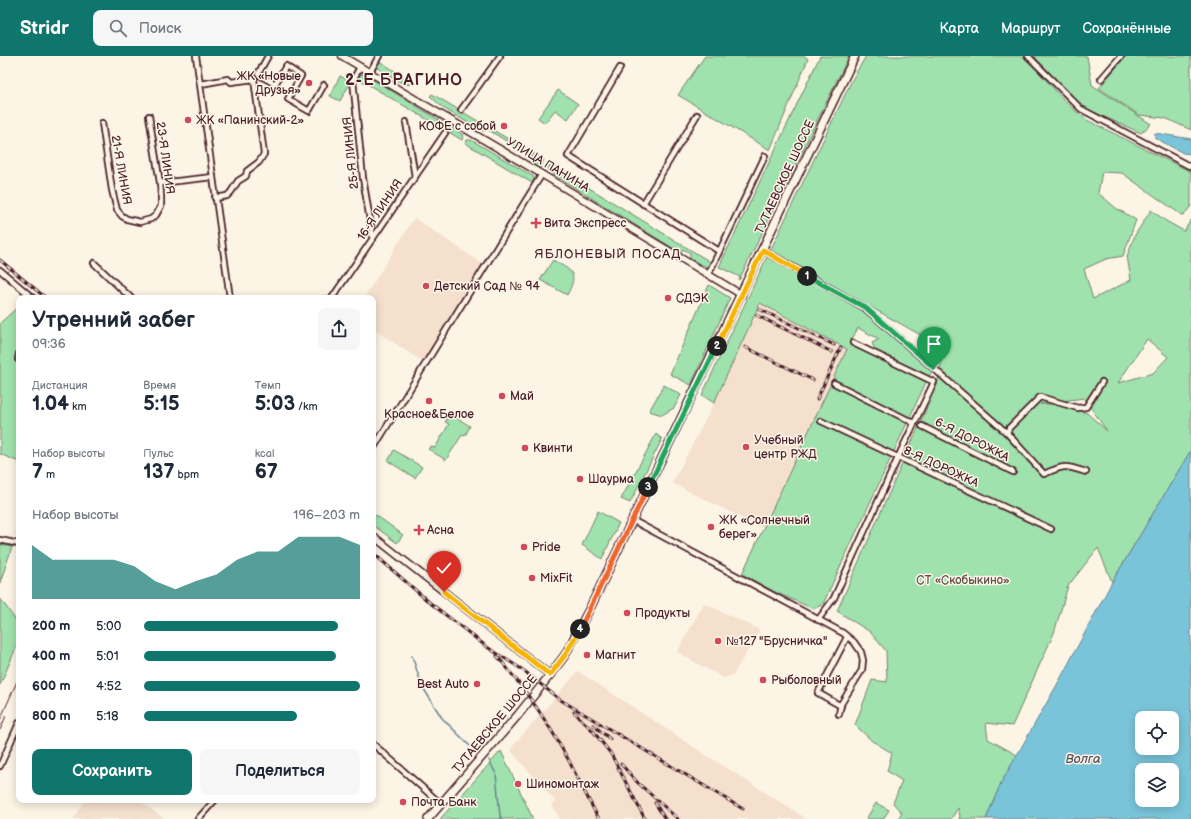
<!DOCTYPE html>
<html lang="ru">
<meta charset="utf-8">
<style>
:root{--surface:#fff;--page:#f6f6f7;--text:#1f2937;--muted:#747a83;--accent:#0f766e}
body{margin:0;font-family:"Balsamiq Sans",sans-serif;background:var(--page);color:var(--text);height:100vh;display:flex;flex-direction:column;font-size:15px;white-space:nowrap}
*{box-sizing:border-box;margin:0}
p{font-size:13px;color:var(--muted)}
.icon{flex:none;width:22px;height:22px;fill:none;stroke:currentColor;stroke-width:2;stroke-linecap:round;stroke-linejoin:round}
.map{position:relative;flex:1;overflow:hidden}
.panel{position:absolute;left:16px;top:239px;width:360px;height:508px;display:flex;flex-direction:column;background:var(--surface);border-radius:8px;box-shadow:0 2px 10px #0003}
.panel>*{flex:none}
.buttons{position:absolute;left:1135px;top:655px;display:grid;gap:8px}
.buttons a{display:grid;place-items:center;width:44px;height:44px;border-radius:8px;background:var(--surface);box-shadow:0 2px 10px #0003;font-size:20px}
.pin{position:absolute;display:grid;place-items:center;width:34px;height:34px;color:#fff;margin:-41px -17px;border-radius:50% 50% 50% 0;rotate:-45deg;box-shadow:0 0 4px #0007}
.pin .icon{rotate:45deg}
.km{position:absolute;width:20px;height:20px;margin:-10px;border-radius:50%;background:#222;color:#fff;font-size:11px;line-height:20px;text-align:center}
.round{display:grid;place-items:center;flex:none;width:42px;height:42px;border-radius:8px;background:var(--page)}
.summary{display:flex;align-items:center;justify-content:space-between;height:68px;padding:0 16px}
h1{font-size:22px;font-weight:600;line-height:30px}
.stats{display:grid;grid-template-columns:repeat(3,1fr);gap:6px;height:68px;padding:4px 16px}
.stats div{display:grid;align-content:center}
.stats b{font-size:20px;font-weight:600}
.stats small{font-size:11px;font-weight:400}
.stats p{font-size:11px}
.chart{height:112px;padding:8px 16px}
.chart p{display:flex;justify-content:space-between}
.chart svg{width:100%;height:72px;margin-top:4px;fill:var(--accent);opacity:.7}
.cta{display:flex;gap:8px;margin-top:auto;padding:8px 16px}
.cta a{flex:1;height:46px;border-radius:8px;background:var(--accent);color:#fff;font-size:16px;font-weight:600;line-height:46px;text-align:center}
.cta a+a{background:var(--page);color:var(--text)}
ul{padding:0 16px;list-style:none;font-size:13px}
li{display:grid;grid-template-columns:64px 48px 1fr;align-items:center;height:30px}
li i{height:10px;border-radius:5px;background:var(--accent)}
header{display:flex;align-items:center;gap:24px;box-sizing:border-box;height:56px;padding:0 20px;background:var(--accent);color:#fff}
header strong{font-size:19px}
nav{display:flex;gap:22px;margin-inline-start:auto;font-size:14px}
.search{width:280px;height:36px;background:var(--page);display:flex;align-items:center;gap:10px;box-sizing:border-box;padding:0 14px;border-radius:8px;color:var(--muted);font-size:15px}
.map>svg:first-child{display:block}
.built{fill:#f5e0ce}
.green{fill:#9fe2ad;stroke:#74806c;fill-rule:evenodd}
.water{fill:#7ac4d9;stroke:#678293;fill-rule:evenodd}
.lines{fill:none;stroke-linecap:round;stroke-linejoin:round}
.stream{stroke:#678293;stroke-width:1.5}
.minor-casing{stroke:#4a1f2b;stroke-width:8}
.tertiary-casing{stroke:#4a1f2b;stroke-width:9}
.primary-casing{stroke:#4a1f2b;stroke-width:10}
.minor{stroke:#fcf5e5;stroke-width:4.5}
.tertiary{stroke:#fcf5e5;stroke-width:6}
.primary{stroke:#fcf5e5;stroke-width:7}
.tram{stroke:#4a1f2b;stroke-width:1}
.rail-casing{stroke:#4a1f2b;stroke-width:3}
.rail{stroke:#fcf5e5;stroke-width:1.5;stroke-dasharray:4.5;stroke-linecap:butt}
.split-1-casing{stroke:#fff;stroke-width:8}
.split-2-casing{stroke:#fff;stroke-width:8}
.split-3-casing{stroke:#fff;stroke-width:8}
.split-4-casing{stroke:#fff;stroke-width:8}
.split-5-casing{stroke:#fff;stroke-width:8}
.split-1{stroke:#22a559;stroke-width:5}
.split-2{stroke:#f5b400;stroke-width:5}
.split-3{stroke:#22a559;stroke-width:5}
.split-4{stroke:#f0652b;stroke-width:5}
.split-5{stroke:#f5b400;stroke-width:5}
.poi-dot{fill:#d1495b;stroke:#fcf5e5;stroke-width:1.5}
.labels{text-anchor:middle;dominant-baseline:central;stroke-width:3;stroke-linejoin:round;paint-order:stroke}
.poi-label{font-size:12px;fill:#4a1f2b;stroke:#fcf5e5;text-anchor:start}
.street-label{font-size:12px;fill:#4a1f2b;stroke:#fcf5e5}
.park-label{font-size:12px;fill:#5f504c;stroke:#fcf5e5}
.neighbourhood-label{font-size:13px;letter-spacing:1px;fill:#4a1f2b;stroke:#fcf5e5}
.water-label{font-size:13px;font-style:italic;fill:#58515f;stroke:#fcf5e5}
.district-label{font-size:16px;font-weight:bold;letter-spacing:1px;fill:#4a1f2b;stroke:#fcf5e5}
</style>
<header>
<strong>Stridr</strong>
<div class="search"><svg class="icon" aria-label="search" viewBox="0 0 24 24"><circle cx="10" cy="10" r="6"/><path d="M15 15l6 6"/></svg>Поиск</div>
<nav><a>Карта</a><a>Маршрут</a><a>Сохранённые</a></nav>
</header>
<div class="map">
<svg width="1191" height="763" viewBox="0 0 1191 763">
<rect width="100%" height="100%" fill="#fcf5e5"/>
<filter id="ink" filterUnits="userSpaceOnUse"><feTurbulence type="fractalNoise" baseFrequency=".025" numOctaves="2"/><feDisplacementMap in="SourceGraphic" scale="8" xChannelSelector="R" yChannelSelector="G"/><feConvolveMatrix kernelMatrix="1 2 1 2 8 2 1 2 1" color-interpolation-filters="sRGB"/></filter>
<g filter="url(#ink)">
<g class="built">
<polygon points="414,162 483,208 423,306 373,273 373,242 364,242"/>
<polygon points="760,247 847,293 763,473 672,427 710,355"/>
<polygon points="704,547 760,574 733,619 723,622 677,596"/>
<polygon points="578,615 689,688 807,763 560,763 551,749 555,745 512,696 512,691"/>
<polygon points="86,744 138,744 165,763 73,763"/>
</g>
<g class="green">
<polygon points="705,0 805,0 808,3 770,94 678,39"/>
<polygon points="820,0 849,0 739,224 740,221 719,211"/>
<path d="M866,0H1022C1045,20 1062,46 1087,64L1191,116V150L1183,160L1122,117L1102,116L1098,137L1116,152L1136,164L1123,200L1106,203L1084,213L1093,243L1131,224L1127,200L1135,179L1151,154L1166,165L1184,175L1191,164V394L1112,526L1098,492L1068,530L1054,577L1012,670L986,667L988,683L1017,699L1001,727L986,763H959L960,760L958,752L951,763H898L902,757L893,747L902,725L887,715L892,697L872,685L855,669L872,624L887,626L886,595L870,576L837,555L937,329L944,292L770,195L853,22ZM1147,283L1168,301L1153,317L1118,327ZM1084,342L1107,375L1087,357L1058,348H1040Z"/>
<polygon points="1034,0 1087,0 1092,29 1151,68 1141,77 1082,51"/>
<polygon points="1126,0 1191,0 1191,74 1165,62 1139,59 1099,32"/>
<polygon points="379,5 411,25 409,29 395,24 377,12 376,10"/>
<polygon points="364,18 462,78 463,82 462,84 357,22 360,19"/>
<polygon points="340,20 351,26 340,45 330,40"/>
<polygon points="558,34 578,48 568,63 555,54 545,67 538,62"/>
<polygon points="432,38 478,65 475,69 472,69 443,52 430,40"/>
<polygon points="481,67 544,104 539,113 533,109 533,102 487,73 484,75 478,73"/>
<polygon points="467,84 471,84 533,120 534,123 532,127 465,87"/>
<polygon points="550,108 712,207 711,210 704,210 690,203 690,197 683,193 681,197 549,116 548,113"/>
<polygon points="767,201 854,249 923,297 935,312 929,320 875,294 872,287 879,283 858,272 851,285 928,322 823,548 814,553 775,536 742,518 847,293 760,247 714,347 702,339"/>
<path d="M553,204C572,215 579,217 567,239L540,224Z"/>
<polygon points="709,229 730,242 691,329 670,318"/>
<polygon points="19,250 19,406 0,398 0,267"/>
<polygon points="664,329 681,339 674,352 662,359 649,355"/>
<polygon points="450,358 470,370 465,380 462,379 446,404 428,393 431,390 435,392 449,368 445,366"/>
<polygon points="656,378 662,383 630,447 621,443"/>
<polygon points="394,394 422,411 415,422 388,405"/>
<polygon points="598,455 619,467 602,503 582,489"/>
<polygon points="376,459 403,479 397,487 373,469 373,462"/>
<polygon points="0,488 12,491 0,527"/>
<polygon points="0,542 19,569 19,585 0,629"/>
<polygon points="501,695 533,763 440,763"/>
<polygon points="876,747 889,754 883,763 866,763"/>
</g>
<g class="water">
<polygon points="1155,77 1191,83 1191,98 1183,97 1155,82"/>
<path d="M1191,394V763H986L1001,727L1058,627L1112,526ZM1142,662H1172V692H1142ZM1142,714H1172V744H1142Z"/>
</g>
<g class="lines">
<g class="stream">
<polyline points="412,600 422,630 442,662 470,690"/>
<polyline points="489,704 496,718 500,760 502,763"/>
</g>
<defs>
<g id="minor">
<polyline points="196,0 230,242"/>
<polyline points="268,0 258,18 275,28 286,10 301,20 288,43 309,55 324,29"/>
<polyline points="1028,0 1081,53 1191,111"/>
<polyline points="360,11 353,24 363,122 373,183"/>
<polyline points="620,12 568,100 719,195"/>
<polyline points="370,16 379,0"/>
<polyline points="1101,23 1121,0"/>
<polyline points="201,28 228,23 231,26 254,23 264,98 259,106 247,115 246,120 238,125 231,136 227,140 215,142"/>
<polyline points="461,54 500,0"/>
<polyline points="406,66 415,121"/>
<polyline points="102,67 112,134 117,154 122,160 127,163 140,166 151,163 156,159 161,150 161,140 160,127 149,60"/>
<polyline points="160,127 213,121"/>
<polyline points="643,148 697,59"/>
<path d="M763,194L865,252L1007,377L1044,418C1064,409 1065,409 1086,416"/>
<polyline points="94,207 131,242"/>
<polyline points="0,214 33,242"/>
<polyline points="708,219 765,100"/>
<polyline points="332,242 445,77"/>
<polyline points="18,303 19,298"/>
<polyline points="834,327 914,367"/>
<polyline points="821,365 1051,473"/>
<polyline points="922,370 1013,416"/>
<polyline points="1007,377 1009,372 1040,341 1078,352 1086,351 1102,326"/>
<polyline points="373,393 542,118"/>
<polyline points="632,464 810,559 843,577 854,586 861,596 863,604 862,614 841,648 839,658"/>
<polyline points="0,484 19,488"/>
<polyline points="818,564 834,542 902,393 934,326 853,287"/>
<polyline points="841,650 818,637 847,581"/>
<polyline points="373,688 441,748"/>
<polyline points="0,710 19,667"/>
<polyline points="198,763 215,744"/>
</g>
<g id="tertiary">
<polyline points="342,0 533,113 742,239"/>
<polyline points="373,480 550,619"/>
</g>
<polyline id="primary" points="428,763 518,659 550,619 565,599 591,550 855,0"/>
</defs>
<use href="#minor" class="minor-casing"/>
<use href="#tertiary" class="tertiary-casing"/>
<use href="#primary" class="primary-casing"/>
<use href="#minor" class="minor"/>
<use href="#tertiary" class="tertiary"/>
<use href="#primary" class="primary"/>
<g class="tram">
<polyline points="0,664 19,621"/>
<polyline points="0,674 6,660"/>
</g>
<defs>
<g id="rail">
<polyline points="0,204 46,242"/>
<polyline points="759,253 834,289"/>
<polyline points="756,259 832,296"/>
<polyline points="745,291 813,324"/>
<polyline points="817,343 841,291"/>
<polyline points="373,497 429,546 487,591 523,614 559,643 743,753"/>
<path d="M497,600C523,630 549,668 568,703C578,723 588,743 599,763"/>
<polyline points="574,656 593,675 611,698 645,763"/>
<polyline points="593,669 610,683"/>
<polyline points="621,708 638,727 678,763"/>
<polyline points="655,747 665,763"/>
</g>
</defs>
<use href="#rail" class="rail-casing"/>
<use href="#rail" class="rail"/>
</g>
</g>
<g class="lines" filter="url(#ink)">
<defs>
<polyline id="split-1" points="807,220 866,252 934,312"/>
<polyline id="split-2" points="717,290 763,194 807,220"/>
<polyline id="split-3" points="648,431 717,290"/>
<polyline id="split-4" points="580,573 648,431"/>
<polyline id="split-5" points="444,536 550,619 565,599 580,573"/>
</defs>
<use href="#split-1" class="split-1-casing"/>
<use href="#split-2" class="split-2-casing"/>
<use href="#split-3" class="split-3-casing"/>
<use href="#split-4" class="split-4-casing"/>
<use href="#split-5" class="split-5-casing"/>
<use href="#split-1" class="split-1"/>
<use href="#split-2" class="split-2"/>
<use href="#split-3" class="split-3"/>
<use href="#split-4" class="split-4"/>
<use href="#split-5" class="split-5"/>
</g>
<g class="poi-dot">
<circle cx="309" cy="27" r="4"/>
<circle cx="188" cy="64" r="4"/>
<circle cx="504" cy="70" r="4"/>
<path d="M534 161h4v4h4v4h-4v4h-4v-4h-4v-4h4z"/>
<circle cx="426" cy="230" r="4"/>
<circle cx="668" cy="242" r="4"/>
<circle cx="502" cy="340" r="4"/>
<circle cx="429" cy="345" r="4"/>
<circle cx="746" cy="391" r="4"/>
<circle cx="525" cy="392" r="4"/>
<circle cx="580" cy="423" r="4"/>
<circle cx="711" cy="471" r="4"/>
<path d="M417 468h4v4h4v4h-4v4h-4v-4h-4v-4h4z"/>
<circle cx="524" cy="491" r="4"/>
<circle cx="532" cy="522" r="4"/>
<circle cx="627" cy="557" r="4"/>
<circle cx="718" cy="585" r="4"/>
<circle cx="587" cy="599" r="4"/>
<circle cx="763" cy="624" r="4"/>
<circle cx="477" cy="628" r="4"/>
<circle cx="518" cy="728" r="4"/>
<circle cx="403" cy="746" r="4"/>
</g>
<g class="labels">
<g class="poi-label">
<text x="301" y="20" text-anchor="end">ЖК «Новые<tspan x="301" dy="14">Друзья»</tspan></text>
<text x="196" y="64">ЖК «Панинский-2»</text>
<text x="496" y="70" text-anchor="end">КОФЕ с собой</text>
<text x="544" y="167">Вита Экспресс</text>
<text x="434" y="230">Детский Сад № 94</text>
<text x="676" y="242">СДЭК</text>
<text x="510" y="340">Май</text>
<text x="429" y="358" text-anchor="middle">Красное&amp;Белое</text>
<text x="754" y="384">Учебный<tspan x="754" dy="14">центр РЖД</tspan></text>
<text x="533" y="392">Квинти</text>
<text x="588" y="423">Шаурма</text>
<text x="719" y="464">ЖК «Солнечный<tspan x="719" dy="14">берег»</tspan></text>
<text x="427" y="474">Асна</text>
<text x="532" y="491">Pride</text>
<text x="540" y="522">MixFit</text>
<text x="635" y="557">Продукты</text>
<text x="726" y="585">№127 "Брусничка"</text>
<text x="595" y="599">Магнит</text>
<text x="771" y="624">Рыболовный</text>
<text x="469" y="628" text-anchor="end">Best Auto</text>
<text x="526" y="728">Шиномонтаж</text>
<text x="411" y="746">Почта Банк</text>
</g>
<g class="street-label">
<text transform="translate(351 97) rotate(-96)">25-Я ЛИНИЯ</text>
<text transform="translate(165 102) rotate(82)">23-Я ЛИНИЯ</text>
<text transform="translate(548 109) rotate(31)">УЛИЦА ПАНИНА</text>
<text transform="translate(121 114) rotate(80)">21-Я ЛИНИЯ</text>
<text transform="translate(785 121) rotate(-65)">ТУТАЕВСКОЕ ШОССЕ</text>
<text transform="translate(380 154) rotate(-56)">16-Я ЛИНИЯ</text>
<text transform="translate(972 384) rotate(27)">6-Я ДОРОЖКА</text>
<text transform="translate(941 411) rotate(25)">8-Я ДОРОЖКА</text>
<text transform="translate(495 668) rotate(-50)">ТУТАЕВСКОЕ ШОССЕ</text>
</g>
<g class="park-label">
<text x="963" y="524">СТ «Скобыкино»</text>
</g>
<g class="neighbourhood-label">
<text x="608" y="198">ЯБЛОНЕВЫЙ ПОСАД</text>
</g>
<g class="water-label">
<text x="1083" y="703">Волга</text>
</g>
<g class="district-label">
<text x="404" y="24">2-Е БРАГИНО</text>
</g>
</g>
</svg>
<div class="buttons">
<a><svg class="icon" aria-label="locate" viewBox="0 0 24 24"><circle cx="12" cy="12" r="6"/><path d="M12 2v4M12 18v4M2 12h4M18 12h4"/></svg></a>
<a><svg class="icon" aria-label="layers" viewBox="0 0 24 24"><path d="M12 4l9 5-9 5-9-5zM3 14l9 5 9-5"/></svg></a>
</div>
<div class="pin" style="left:934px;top:312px;background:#1e9e55"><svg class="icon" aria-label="arrive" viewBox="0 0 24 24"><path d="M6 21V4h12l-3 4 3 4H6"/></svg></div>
<div class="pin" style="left:444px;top:536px;background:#d93025"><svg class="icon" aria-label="check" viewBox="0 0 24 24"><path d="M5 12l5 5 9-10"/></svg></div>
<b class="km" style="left:807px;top:220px">1</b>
<b class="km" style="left:717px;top:290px">2</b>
<b class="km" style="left:648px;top:431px">3</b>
<b class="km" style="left:580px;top:573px">4</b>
<section class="panel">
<div class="summary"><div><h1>Утренний забег</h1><p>09:36</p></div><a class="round"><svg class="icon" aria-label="share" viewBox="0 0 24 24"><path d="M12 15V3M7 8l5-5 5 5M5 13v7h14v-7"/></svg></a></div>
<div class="stats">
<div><p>Дистанция</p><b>1.04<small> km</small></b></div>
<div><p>Время</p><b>5:15</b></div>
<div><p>Темп</p><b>5:03<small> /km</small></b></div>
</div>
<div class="stats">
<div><p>Набор высоты</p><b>7<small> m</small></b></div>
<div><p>Пульс</p><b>137<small> bpm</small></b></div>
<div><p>kcal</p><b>67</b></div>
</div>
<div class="chart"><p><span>Набор высоты</span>196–203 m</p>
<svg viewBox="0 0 160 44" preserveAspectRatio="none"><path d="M0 44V11L10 20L20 20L30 20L40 20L50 24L60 33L70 38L80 33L90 29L100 20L110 15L120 15L130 6L140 6L150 6L160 11V44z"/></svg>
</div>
<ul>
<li><b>200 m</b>5:00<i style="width:90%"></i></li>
<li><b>400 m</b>5:01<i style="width:89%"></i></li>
<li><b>600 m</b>4:52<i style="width:100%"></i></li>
<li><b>800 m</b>5:18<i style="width:71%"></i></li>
</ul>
<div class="cta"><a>Сохранить</a><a>Поделиться</a></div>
</section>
</div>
